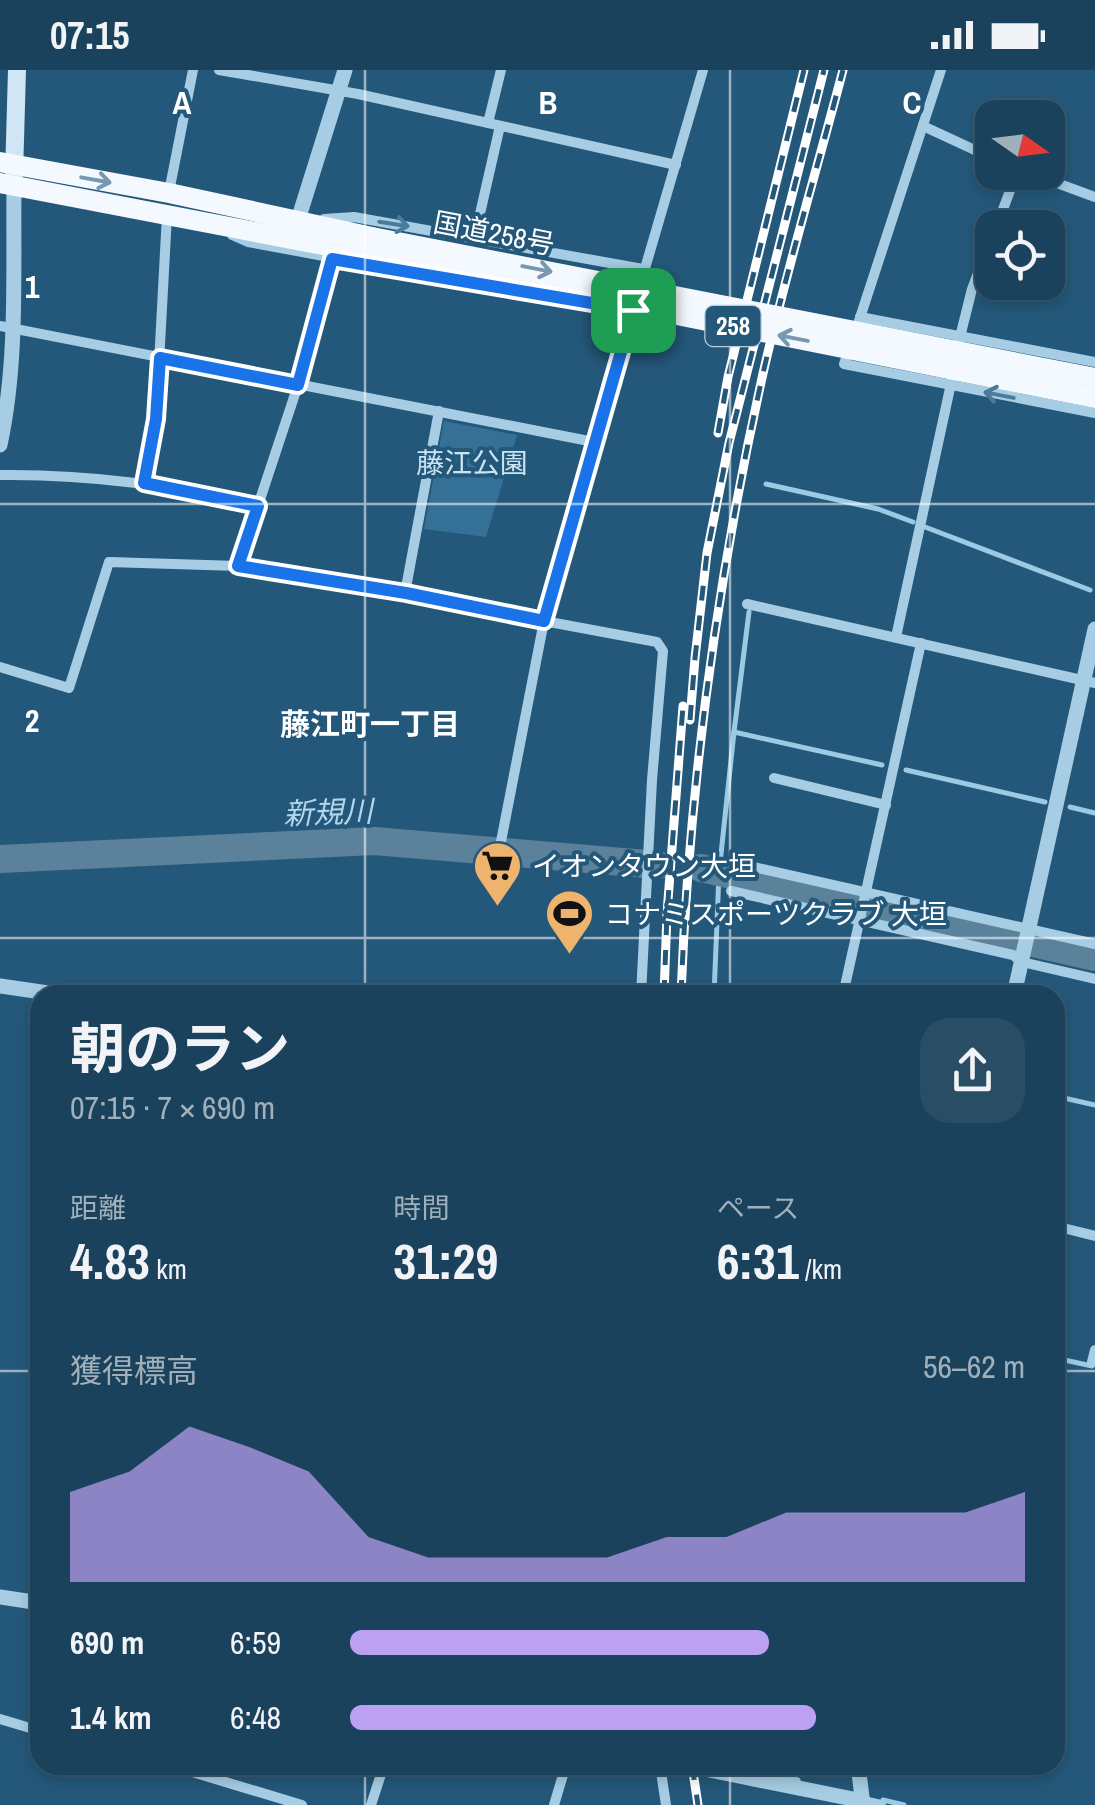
<!DOCTYPE html>
<html lang="ja">
<meta charset="utf-8">
<style>
:root{--surface:#1b425c;--page:#284d65;--text:#f1f3f6;--muted:#a0b0bb;--line:#395b72;--accent:#bca0f2}
body{margin:0;font-family:"Archivo Narrow","Noto Sans JP",sans-serif;background:var(--page);color:var(--text);height:100vh;display:flex;flex-direction:column;font-size:38px;white-space:nowrap}
*{box-sizing:border-box;margin:0}
p{font-size:32px;color:var(--muted)}
.icon{flex:none;width:55px;height:55px;fill:none;stroke:currentColor;stroke-width:2;stroke-linecap:round;stroke-linejoin:round}
.map{position:relative;flex:1;overflow:hidden}
.drawer{position:absolute;left:30px;top:915px;width:1035px;height:790px;display:flex;flex-direction:column;background:var(--surface);border-radius:30px;box-shadow:0 5px 15px #0003,0 0 0 2px var(--line)}
.drawer>*{flex:none}
.needle{width:65px;rotate:104deg}
.fabs{position:absolute;left:975px;top:30px;display:grid;gap:20px}
.fabs a{display:grid;place-items:center;width:90px;height:90px;border-radius:20px;background:var(--surface);box-shadow:0 5px 15px #0003,0 0 0 2px var(--line);font-size:50px}
.pin{position:absolute;display:grid;place-items:center;width:85px;height:85px;color:#fff;margin:-42px;border-radius:20px;box-shadow:0 5px 15px #0006}
.round{display:grid;place-items:center;flex:none;width:105px;height:105px;border-radius:30px;background:var(--page)}
.headline{display:flex;align-items:center;justify-content:space-between;height:170px;padding:0 40px}
h1{font-size:55px;font-weight:700;line-height:75px}
.metrics{display:grid;grid-template-columns:repeat(3,1fr);gap:15px;height:170px;padding:10px 40px}
.metrics div{display:grid;align-content:center}
.metrics b{font-size:50px;font-weight:700}
.metrics small{font-size:28px;font-weight:400}
.metrics p{font-size:28px}
.chart{height:280px;padding:20px 40px}
.chart p{display:flex;justify-content:space-between}
.chart svg{width:100%;height:180px;margin-top:10px;fill:var(--accent);opacity:.7}
ul{padding:0 40px;list-style:none;font-size:32px}
li{display:grid;grid-template-columns:160px 120px 1fr;align-items:center;height:75px}
li i{height:25px;border-radius:12px;background:var(--accent)}
.status{display:flex;justify-content:space-between;align-items:center;height:70px;padding:0 50px;background:var(--surface);direction:ltr}
.status svg{height:28px;fill:currentColor}
.map>svg:first-child{display:block}
.green{fill:#357196}
.lines{fill:none;stroke-linecap:round;stroke-linejoin:round}
.stream{stroke:#9ccae5;stroke-width:5}
.river{stroke:#5c829b;stroke-width:28}
.minor{stroke:#a7cde4;stroke-width:10}
.tertiary{stroke:#a7cde4;stroke-width:15}
.secondary{stroke:#d0e6f4;stroke-width:18}
.trunk{stroke:#f3f9fe;stroke-width:20}
.rail-casing{stroke:#fff;stroke-width:9}
.rail{stroke:#24587a;stroke-width:5;stroke-dasharray:15;stroke-linecap:butt}
.trunk-bridge{stroke:#f3f9fe;stroke-width:20}
.oneway{stroke:#7798af}
.oneway2{stroke:#4b7b9a}
.route-casing{stroke:#fff;stroke-width:20}
.route{stroke:#1a73e8;stroke-width:12}
.grid{fill:none;stroke:#fff;stroke-width:2.5;stroke-opacity:0.55}
.labels{text-anchor:middle;dominant-baseline:central;stroke-width:8;stroke-linejoin:round;paint-order:stroke}
.shield{fill:#24587a;stroke:#bdcdd7;stroke-width:2.5}
.shield-label{font-size:25px;font-weight:bold;fill:#fff}
.street-label{font-size:28px;fill:#fff;stroke:#24587a}
.park-label{font-size:28px;fill:#cae4f3;stroke:#24587a}
.poi-label{font-size:28px;fill:#fff;stroke:#24587a;text-anchor:start}
.neighbourhood-label{font-size:30px;font-weight:bold;fill:#fff;stroke:#24587a}
.water-label{font-size:30px;font-style:italic;fill:#b2d6ec;stroke:#24587a}
.grid-label{font-size:32px;text-anchor:middle;font-weight:bold;fill:#fff;stroke:#24587a;stroke-width:8;stroke-linejoin:round;paint-order:stroke}
</style>
<div class="status"><b>07:15</b><svg viewBox="0 0 49 12"><path d="M0 12V9h3v3zM5 12V6h3v6zM10 12V3h3v9zM15 12V0h3v12zM26 1h20v11H26zM47 4h2v5h-2z"/></svg></div>
<div class="map">
<svg width="1095" height="1735" viewBox="0 0 1095 1735">
<rect width="100%" height="100%" fill="#24587a"/>
<polygon class="green" points="444,351 517,365 486,467 424,459"/>
<g class="lines">
<g class="stream">
<polyline points="766,414 878,439 913,452"/>
<polyline points="925,457 1090,520"/>
<polyline points="734,662 749,542"/>
<polyline points="906,700 1045,732"/>
<polyline points="1070,737 1095,743"/>
<polyline points="714,925 719,803 734,662 882,695"/>
<polyline points="1055,1026 1095,1035"/>
<polyline points="1055,1288 1092,1296"/>
<polyline points="732,1695 798,1710"/>
<polyline points="883,1730 904,1735"/>
</g>
<g class="river">
<polyline points="0,789 374,771 658,795"/>
<polyline points="701,798 1095,887"/>
</g>
<g class="minor">
<polyline points="219,0 358,24 676,95"/>
<polyline points="488,53 501,0"/>
<polyline points="923,56 992,88"/>
<polyline points="1027,102 1095,127"/>
<polyline points="169,122 193,0"/>
<polyline points="324,149 354,147 643,199"/>
<polyline points="996,158 1017,102"/>
<polyline points="232,165 248,172 415,203"/>
<polyline points="474,170 500,56"/>
<polyline points="639,219 703,0"/>
<polyline points="634,235 544,551 657,572 663,581 652,710 641,925"/>
<polyline points="860,247 1095,292"/>
<polyline points="0,256 594,372"/>
<polyline points="856,260 941,0"/>
<polyline points="850,276 844,294 1095,343"/>
<polyline points="956,283 972,219 992,166"/>
<path d="M0,405C87,404 173,415 258,436"/>
<polyline points="144,413 156,349 167,145"/>
<polyline points="238,496 298,315 332,189"/>
<polyline points="405,523 439,341"/>
<polyline points="747,534 1095,613"/>
<polyline points="896,567 952,309"/>
<polyline points="0,597 69,618 109,492 238,496 405,523 544,551 497,792"/>
<polyline points="774,708 886,735"/>
<polyline points="731,792 1095,874"/>
<polyline points="731,821 1013,885 1022,892 1095,909"/>
<polyline points="843,925 921,573"/>
<polyline points="1055,1156 1095,1166"/>
<polyline points="1095,1280 1092,1292 1095,1292"/>
<polyline points="0,1649 40,1661"/>
<polyline points="169,1695 302,1735"/>
<polyline points="660,1695 666,1735"/>
<polyline points="863,1731 881,1735"/>
<polyline points="371,1735 384,1695"/>
<polyline points="554,1735 566,1695"/>
</g>
<g class="tertiary">
<polyline points="298,150 345,0"/>
<path d="M0,375C18,291 13,202 14,116"/>
<polyline points="0,916 62,925"/>
<polyline points="1014,925 1095,559"/>
<polyline points="0,1527 40,1533"/>
<polyline points="685,1695 863,1731"/>
<polyline points="858,1695 863,1735"/>
</g>
<polyline class="secondary" points="14,105 17,0"/>
<g class="trunk">
<polyline points="0,92 169,123 372,167"/>
<polyline points="0,113 370,184"/>
</g>
<defs>
<g id="rail">
<polyline points="718,363 728,307 804,0"/>
<polyline points="690,650 695,588 707,483 729,373 824,0"/>
<polyline points="664,925 667,843 683,636"/>
<path d="M681,925C689,718 717,511 762,308C785,205 816,103 843,0"/>
<polyline points="692,1695 698,1735"/>
</g>
</defs>
<use href="#rail" class="rail-casing"/>
<use href="#rail" class="rail"/>
<g class="trunk-bridge">
<polyline points="372,167 1095,308"/>
<polyline points="370,184 1095,328"/>
</g>
</g>
<defs><path id="oneway-shaft" d="M-6 0H5M1.5-3L5.5 0L1.5 3" fill="none" stroke-width="1.6" stroke-linecap="round" stroke-linejoin="round" transform="scale(2.5)"/></defs>
<g class="oneway">
<use href="#oneway-shaft" transform="translate(96 110) rotate(10)"/>
<use href="#oneway-shaft" transform="translate(537 199) rotate(11)"/>
<use href="#oneway-shaft" transform="translate(793 268) rotate(-169)"/>
</g>
<g class="oneway2">
<use href="#oneway-shaft" transform="translate(394 154) rotate(9)"/>
<use href="#oneway-shaft" transform="translate(999 325) rotate(-169)"/>
</g>
<g class="lines">
<defs>
<polygon id="route" points="332,189 633,240 544,551 406,523 238,496 258,436 144,413 156,349 160,288 298,315"/>
</defs>
<use href="#route" class="route-casing"/>
<use href="#route" class="route"/>
</g>
<path class="grid" d="M365,0V925M730,0V925M0,434H1095M0,868H1095M0,1301H40M1055,1301H1095M365,1695V1735M730,1695V1735"/>
<defs>
<symbol id="supermarket-pin" viewBox="-11 -11 22 30"><path d="M0 17L-7.5 6A9.5 9.5 0 1 1 7.5 6Z" fill="#eeb36c" stroke="#24587a"/><path d="M-6-5.5h2.5l.6 2H6L4.5 2H-2.5L-4.4-4H-6ZM-1.5 3.2a1.3 1.3 0 1 0 .1 0ZM3 3.2a1.3 1.3 0 1 0 .1 0Z" fill="#111"/></symbol>
<symbol id="stadium-pin" viewBox="-11 -11 22 30"><path d="M0 17L-7.5 6A9.5 9.5 0 1 1 7.5 6Z" fill="#eeb36c" stroke="#24587a"/><path d="M0-5a6.5 5 0 1 0 0 10a6.5 5 0 1 0 0-10ZM-3.5-1.8h7v3.6h-7Z" fill="#111"/></symbol>
</defs>
<g fill-rule="evenodd">
<use href="#supermarket-pin" x="470" y="768" width="55" height="75"/>
<use href="#stadium-pin" x="542" y="816" width="55" height="75"/>
</g>
<g class="labels">
<rect class="shield" x="705.5" y="236" width="55" height="40" rx="8"/>
<g class="shield-label">
<text x="733" y="256">258</text>
</g>
<g class="street-label">
<text transform="translate(494 163) rotate(11)">国道258号</text>
</g>
<g class="park-label">
<text x="472" y="393">藤江公園</text>
</g>
<g class="poi-label">
<text x="532" y="796">イオンタウン大垣</text>
<text x="605" y="844">コナミスポーツクラブ 大垣</text>
</g>
<g class="neighbourhood-label">
<text x="370" y="654">藤江町一丁目</text>
</g>
<g class="water-label">
<text transform="translate(328 742) rotate(-2)">新規川</text>
</g>
</g>
<g class="grid-label">
<text x="182" y="44">A</text>
<text x="548" y="44">B</text>
<text x="912" y="44">C</text>
<text x="32" y="228">1</text>
<text x="32" y="662">2</text>
</g>
</svg>
<div class="fabs">
<a><svg class="needle" viewBox="-14 -14 28 28"><path d="M0-13l5 13h-10z" fill="#e53935"/><path d="M0 13l5-13h-10z" fill="#a0b0bb"/></svg></a>
<a><svg class="icon" aria-label="locate" viewBox="0 0 24 24"><circle cx="12" cy="12" r="6"/><path d="M12 2v4M12 18v4M2 12h4M18 12h4"/></svg></a>
</div>
<div class="pin" style="left:633px;top:240px;background:#1e9e55"><svg class="icon" aria-label="arrive" viewBox="0 0 24 24"><path d="M6 21V4h12l-3 4 3 4H6"/></svg></div>
<section class="drawer">
<div class="headline"><div><h1>朝のラン</h1><p>07:15 · 7 × 690 m</p></div><a class="round"><svg class="icon" aria-label="share" viewBox="0 0 24 24"><path d="M12 15V3M7 8l5-5 5 5M5 13v7h14v-7"/></svg></a></div>
<div class="metrics">
<div><p>距離</p><b>4.83<small> km</small></b></div>
<div><p>時間</p><b>31:29</b></div>
<div><p>ペース</p><b>6:31<small> /km</small></b></div>
</div>
<div class="chart"><p><span>獲得標高</span>56–62 m</p>
<svg viewBox="0 0 160 44" preserveAspectRatio="none"><path d="M0 44V22L10 17L20 6L30 11L40 17L50 33L60 38L70 38L80 38L90 38L100 33L110 33L120 27L130 27L140 27L150 27L160 22V44z"/></svg>
</div>
<ul>
<li><b>690 m</b>6:59<i style="width:62%"></i></li>
<li><b>1.4 km</b>6:48<i style="width:69%"></i></li>
</ul>
</section>
</div>
